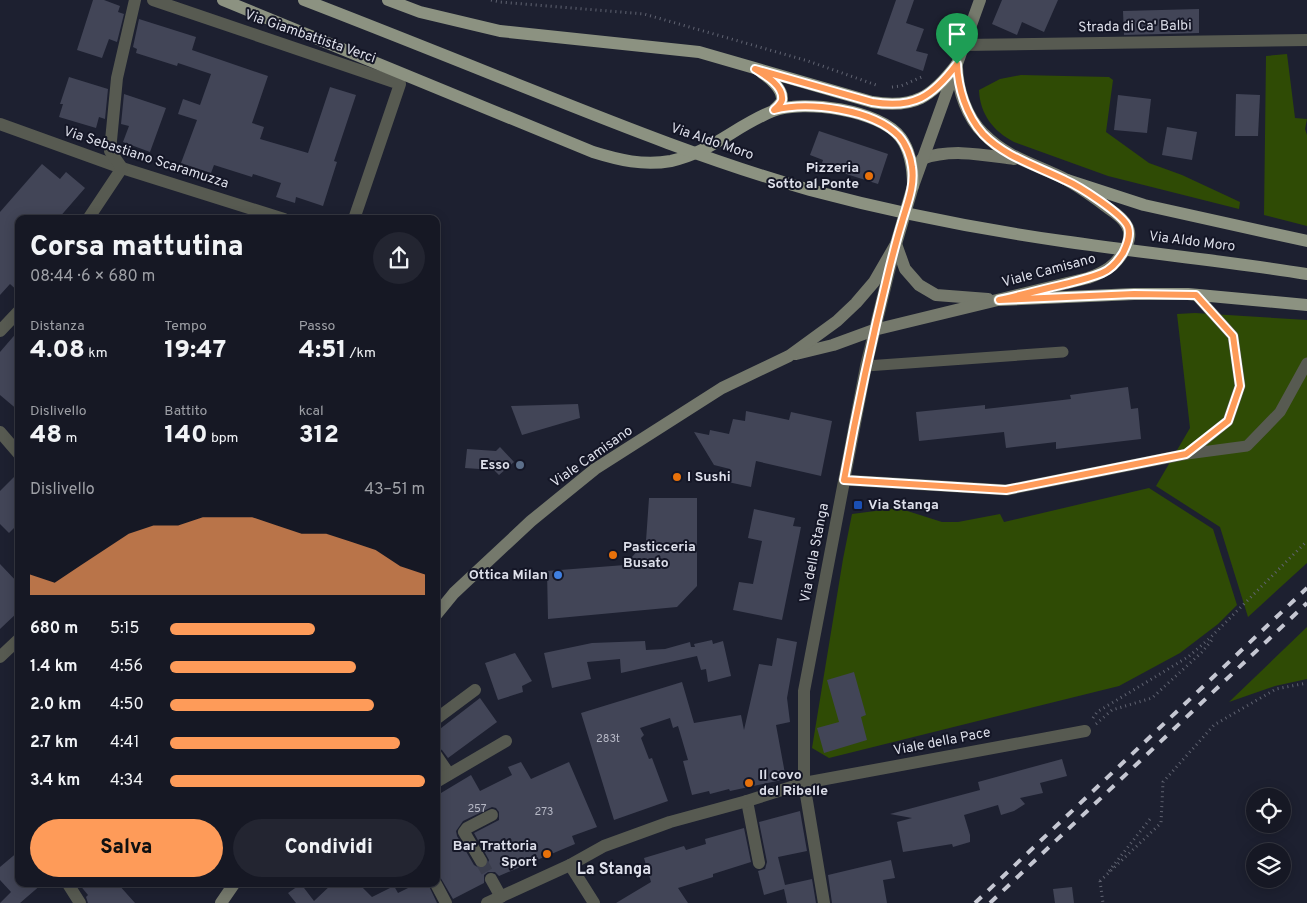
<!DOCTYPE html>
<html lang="it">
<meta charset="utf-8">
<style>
:root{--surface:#161824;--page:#232531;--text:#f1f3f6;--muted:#9ea0a6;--line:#353741;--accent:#fe9b59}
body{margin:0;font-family:Overpass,sans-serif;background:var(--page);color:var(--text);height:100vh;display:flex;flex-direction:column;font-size:19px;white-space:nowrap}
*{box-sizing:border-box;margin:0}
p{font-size:16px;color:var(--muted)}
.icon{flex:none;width:28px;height:28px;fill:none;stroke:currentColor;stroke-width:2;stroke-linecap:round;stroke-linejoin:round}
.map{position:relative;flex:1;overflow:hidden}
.side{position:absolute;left:15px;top:215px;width:425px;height:672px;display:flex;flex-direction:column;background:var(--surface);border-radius:10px;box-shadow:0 2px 12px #0003,0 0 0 1px var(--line)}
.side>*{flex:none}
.fabs{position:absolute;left:1246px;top:788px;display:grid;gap:10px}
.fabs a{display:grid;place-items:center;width:45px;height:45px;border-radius:50%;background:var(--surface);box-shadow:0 2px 12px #0003,0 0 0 1px var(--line);font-size:25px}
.pin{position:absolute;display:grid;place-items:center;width:42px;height:42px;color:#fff;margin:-51px -21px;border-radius:50% 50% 50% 0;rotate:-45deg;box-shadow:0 0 5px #0007}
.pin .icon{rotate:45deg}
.round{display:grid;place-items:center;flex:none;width:52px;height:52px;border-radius:26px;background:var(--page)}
.overview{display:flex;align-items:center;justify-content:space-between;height:85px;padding:0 15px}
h1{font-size:28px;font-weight:800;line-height:38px}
.stats{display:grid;grid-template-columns:repeat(3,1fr);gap:8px;height:85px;padding:5px 15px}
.stats div{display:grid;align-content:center}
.stats b{font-size:25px;font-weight:800}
.stats small{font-size:14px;font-weight:400}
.stats p{font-size:14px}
.chart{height:140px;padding:10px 15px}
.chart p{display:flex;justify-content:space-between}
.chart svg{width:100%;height:90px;margin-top:5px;fill:var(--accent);opacity:.7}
.cta{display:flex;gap:10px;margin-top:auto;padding:10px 15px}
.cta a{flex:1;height:58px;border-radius:30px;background:var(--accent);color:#111;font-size:20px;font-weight:800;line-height:58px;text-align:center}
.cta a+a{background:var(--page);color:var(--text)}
ul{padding:0 15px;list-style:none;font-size:16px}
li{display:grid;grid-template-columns:80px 60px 1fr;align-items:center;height:38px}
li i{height:12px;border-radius:6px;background:var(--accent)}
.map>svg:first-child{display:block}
.green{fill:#2f4b05}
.building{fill:#424557;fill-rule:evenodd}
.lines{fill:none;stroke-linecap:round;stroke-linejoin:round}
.minor-tunnel{stroke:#3a3d4c;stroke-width:12;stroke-dasharray:12 6;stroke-linecap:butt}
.path{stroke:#616472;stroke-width:3;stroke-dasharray:1 4;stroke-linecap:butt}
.service{stroke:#575a51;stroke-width:11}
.minor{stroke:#575a51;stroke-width:12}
.secondary{stroke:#75796c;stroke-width:12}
.primary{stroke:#8c9281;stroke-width:12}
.rail{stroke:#c5c7d2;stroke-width:4;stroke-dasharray:9 9;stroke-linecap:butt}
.primary-bridge{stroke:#8c9281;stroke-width:12}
.route-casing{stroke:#fff;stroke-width:10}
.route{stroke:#fe9b59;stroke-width:6}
.food-dot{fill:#e8710a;stroke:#141626;stroke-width:2}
.service-dot{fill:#5c6f8a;stroke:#141626;stroke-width:2}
.transit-dot{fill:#1a4fb4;stroke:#141626;stroke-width:2}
.shop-dot{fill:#3f7fe0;stroke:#141626;stroke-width:2}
.labels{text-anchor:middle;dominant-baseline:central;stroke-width:4;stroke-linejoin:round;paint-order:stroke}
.number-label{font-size:11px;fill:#b6b8c5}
.street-label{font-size:14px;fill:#dddfea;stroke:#141626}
.poi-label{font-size:14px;font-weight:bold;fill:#dddfea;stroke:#141626;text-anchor:end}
.quarter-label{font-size:16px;font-weight:bold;fill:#dddfea;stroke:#141626}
</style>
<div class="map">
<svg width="1307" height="903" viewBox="0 0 1307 903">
<rect width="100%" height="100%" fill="#1d2030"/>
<g class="green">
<polygon points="1287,54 1295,118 1307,119 1305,129 1307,135 1307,226 1264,215 1266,56"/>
<path d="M1021,75L1109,77L1113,80L1106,132L1149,163L1182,175L1240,202L1239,209L1108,176L1014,142C993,131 980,114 979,90L1000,79Z"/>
<polygon points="1195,313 1307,320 1307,563 1248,617 1220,527 1156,486 1190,428 1177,314"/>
<polygon points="1149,488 1213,529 1237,605 1218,624 1180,653 1119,686 829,758 812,748 843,559 852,514 898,508 942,522 958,522 1000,514 1004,522"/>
<polygon points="1307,627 1307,679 1275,686 1229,702"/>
</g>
<g class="building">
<polygon points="93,0 104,0 120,6 118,12 124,14 117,42 109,39 102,58 77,50"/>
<polygon points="896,0 914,0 906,23 924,29 916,51 928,54 923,71 877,54"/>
<polygon points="1002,0 1058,0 1044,32 1022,22 1017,35 992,24"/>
<polygon points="1199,9 1199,33 1124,35 1123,11"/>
<polygon points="139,19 196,37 192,50 268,76 252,123 264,127 260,139 308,153 330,87 356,95 334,161 337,162 323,206 296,197 295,203 276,197 281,183 253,174 252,177 214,165 211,173 181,163 197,120 178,114 183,99 200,105 211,74 178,63 177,66 136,53 137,49 133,47"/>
<polygon points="69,77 108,89 105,119 99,117 96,128 59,117 63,104 60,104"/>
<polygon points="124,94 166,108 150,152 123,142 129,126 121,124"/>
<polygon points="1236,94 1260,95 1258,136 1235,136"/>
<polygon points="1118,95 1151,99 1147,133 1114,130"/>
<polygon points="1167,127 1197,132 1192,160 1162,155"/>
<polygon points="819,131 888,154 878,184 821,166 823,160 810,155"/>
<polygon points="42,164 60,179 66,172 85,188 58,219 19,219 19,292 10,284 0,295 0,212"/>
<polygon points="19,330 19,411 0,395 0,352"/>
<polygon points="1128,387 1131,409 1138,408 1141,439 1056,449 1056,442 1006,448 1004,432 919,441 916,412 985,405 985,409 1071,399 1070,395"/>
<polygon points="578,404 580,418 522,435 511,406"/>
<polygon points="746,411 789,420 791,412 832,421 821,476 756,461 751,487 728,482 730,469 714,465 694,432 709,435 710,430 729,434 733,419 745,421"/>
<polygon points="500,447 514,462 499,475 494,470 465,468 467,449 496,451"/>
<polygon points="19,472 19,523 9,533 0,524 0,491"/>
<polygon points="649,498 697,498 697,586 677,607 548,619 547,571 625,565 646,541"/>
<polygon points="754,509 795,518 793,526 801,527 782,620 733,610 739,582 753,584 762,541 748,538"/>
<polygon points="0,564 19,584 19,611 0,629"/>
<polygon points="777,638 797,642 787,698 790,722 776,725 786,779 730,791 729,789 710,794 709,791 692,795 683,761 688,760 678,726 673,728 670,718 640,728 644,735 641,738 649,759 652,758 668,801 614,820 581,713 682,682 694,723 741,715 744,730 759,664 772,666"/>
<polygon points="712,640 713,644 723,641 731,676 708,682 706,669 701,670 697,656 621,673 620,659 587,662 591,679 552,688 544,653 592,643 645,641 646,650 665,649 690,642 691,647 695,647 694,644"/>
<polygon points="515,653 532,681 522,686 523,692 498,700 485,663"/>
<polygon points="854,672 866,715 861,717 867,740 824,753 817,728 839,722 827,680"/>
<polygon points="480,698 497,722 448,758 442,750 436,747 436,732"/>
<polygon points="1062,759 1067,776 1040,783 1043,793 1020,798 1025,804 1014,811 1001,815 998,805 964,815 970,835 970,842 953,847 952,844 903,852 897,822 912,818 890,814 980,790 978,782"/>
<path d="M521,762L531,779L569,762L597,827L572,836L575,844L499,876L495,872H488L484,875V883L453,899L436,870V796L471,775L480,791L512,775L508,767ZM492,807L496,808L499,812V820L474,833L489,860L486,868L481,869L474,865L457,836L456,831L463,821Z"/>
<polygon points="800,811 807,851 778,857 785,885 812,879 816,903 787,903 784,889 764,895 758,871 765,869 767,862 759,822"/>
<polygon points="744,828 751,862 713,874 713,877 678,888 688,903 616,903 651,882 644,858 684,846 686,850 706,844 705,839"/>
<polygon points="19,851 19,884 42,884 20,903 0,903 11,892 0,880 0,867"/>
<polygon points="891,860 895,878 883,880 887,903 832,903 828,875"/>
<polygon points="79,884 118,884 135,903 88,903 86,897 88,895"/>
<polygon points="301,884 314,901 332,884 359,884 372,897 394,886 398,893 416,884 428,884 437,903 296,903 288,893"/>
<polygon points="1072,887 1074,903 1055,903 1053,889"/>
</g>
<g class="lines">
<polyline class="minor-tunnel" points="481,861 491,879"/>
<g class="path">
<polyline points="491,0 500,2 644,14 808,61 879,86"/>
<polyline points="892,87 901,86 924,76"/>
<polyline points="1093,718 1097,712 1188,657 1210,638 1307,541"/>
<polyline points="1096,724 1112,710 1152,698 1202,652 1212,640 1210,638"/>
<polyline points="1109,871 1150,819"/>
<polyline points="1100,881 1161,823 1163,782 1214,725 1276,689 1307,683"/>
<polyline points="1100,881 1103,903"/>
</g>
<g class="service">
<polyline points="866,366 1063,352"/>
<polyline points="1187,454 1228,421 1240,386 1233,336 1196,295"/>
<polyline points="844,480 1007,490 1187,454 1247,446 1280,412 1307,363"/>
</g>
<g class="minor">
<polyline points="153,0 400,84 354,219"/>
<polyline points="963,45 1307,40"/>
<polyline points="0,124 122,168 284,219"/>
<polyline points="88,219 122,168 110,151 117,78 135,0"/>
<polyline points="0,331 19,311"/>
<polyline points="0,432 19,454"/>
<polyline points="0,657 19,639"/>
<polyline points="436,719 475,690"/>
<polyline points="436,755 449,774"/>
<polyline points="436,782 506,741"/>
<polyline points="747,801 759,863"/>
<polyline points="481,861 464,832 467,828 492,815"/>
<polyline points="570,865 594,903"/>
<polyline points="491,879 501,897"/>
<polyline points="68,884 80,903"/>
<polyline points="436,884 446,903"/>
<polyline points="487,903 570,865 604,846 670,822 747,801 804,783 1085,731"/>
<polyline points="824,903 804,783 804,691 866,366 894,251"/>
</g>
<g class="secondary">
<path d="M922,159C951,148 984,155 1014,159"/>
<polyline points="896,244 905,269 919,285 936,295 988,299"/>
<path d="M796,354L833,345L874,330L1088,278C1105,272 1115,266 1124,251C1128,245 1132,234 1127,226C1124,219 1114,212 1108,208C1095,198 1081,188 1067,180C1038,165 1007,158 984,134C967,118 958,91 957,68"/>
<polyline points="436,615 454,593 531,521 595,469 722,388 789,356 837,321 856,303 874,282 896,244 913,186 980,0"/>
<polyline points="221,903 234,884"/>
</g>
<g class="primary">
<path d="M223,0L593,152C619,160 643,166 671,161C710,153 737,125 773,111C803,99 881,110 901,138C911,152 913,169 913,186"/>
<path d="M388,0L420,12L500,31L699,52L872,102C914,109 932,97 957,64"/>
<path d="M762,73C770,78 783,89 782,100C781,104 777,107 774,110"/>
<polyline points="1067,180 1144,205 1307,241"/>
<polyline points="999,300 1134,294 1188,294 1307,305"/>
</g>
<g class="rail">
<polyline points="975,903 1307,588"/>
<polyline points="990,903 1307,603"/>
</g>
<path class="primary-bridge" d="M304,0C369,25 434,51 499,77C602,118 704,160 810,190C892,212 978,229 1062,241C1144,253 1226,261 1307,274"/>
</g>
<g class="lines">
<defs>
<path id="route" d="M957,64C958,88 966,115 983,134C1005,157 1037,166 1065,180C1079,186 1123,214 1128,227C1131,236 1127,245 1123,253C1118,261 1112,269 1102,273C1090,278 1077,281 1065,284C1043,289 1021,295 999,300L1134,294L1196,295L1233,336L1240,386L1228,421L1186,454L1006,490L844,480C857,409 872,339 889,270C893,254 897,238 902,222C907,204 915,186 912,167C911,157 906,144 899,136C873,109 808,101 774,110C777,107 781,104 782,100C784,86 765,75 755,69L872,102C914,109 932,97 957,64Z"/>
</defs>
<use href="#route" class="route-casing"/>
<use href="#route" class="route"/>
</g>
<g class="food-dot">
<circle cx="869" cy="176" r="5"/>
<circle cx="677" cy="477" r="5"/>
<circle cx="613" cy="555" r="5"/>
<circle cx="749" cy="783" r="5"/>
<circle cx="547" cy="854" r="5"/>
</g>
<circle class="service-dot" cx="520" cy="465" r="5"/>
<rect class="transit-dot" x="853" y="500" width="10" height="10" rx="2.5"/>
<circle class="shop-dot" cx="558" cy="575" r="5"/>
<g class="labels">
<g class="number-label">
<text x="608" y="739">283t</text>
<text x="477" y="809">257</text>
<text x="544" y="812">273</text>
</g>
<g class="street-label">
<text transform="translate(1135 27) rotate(-1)">Strada di Ca' Balbi</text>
<text transform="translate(310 37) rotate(19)">Via Giambattista Verci</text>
<text transform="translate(712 142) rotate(19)">Via Aldo Moro</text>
<text transform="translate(146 158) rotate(18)">Via Sebastiano Scaramuzza</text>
<text transform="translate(1192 242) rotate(7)">Via Aldo Moro</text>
<text transform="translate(1049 271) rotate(-15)">Viale Camisano</text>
<text transform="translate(592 457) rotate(-35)">Viale Camisano</text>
<text transform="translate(815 553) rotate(-79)">Via della Stanga</text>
<text transform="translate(942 742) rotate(-11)">Viale della Pace</text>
</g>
<g class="poi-label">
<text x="859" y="168">Pizzeria<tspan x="859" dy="16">Sotto al Ponte</tspan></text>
<text x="510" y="465">Esso</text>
<text x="687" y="477" text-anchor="start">I Sushi</text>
<text x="868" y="505" text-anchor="start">Via Stanga</text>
<text x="623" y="547" text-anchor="start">Pasticceria<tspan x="623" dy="16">Busato</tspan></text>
<text x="548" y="575">Ottica Milan</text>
<text x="759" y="775" text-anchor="start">Il covo<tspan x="759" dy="16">del Ribelle</tspan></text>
<text x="537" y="846">Bar Trattoria<tspan x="537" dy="16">Sport</tspan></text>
</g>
<g class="quarter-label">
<text x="614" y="870">La Stanga</text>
</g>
</g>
</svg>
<div class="fabs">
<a><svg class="icon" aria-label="locate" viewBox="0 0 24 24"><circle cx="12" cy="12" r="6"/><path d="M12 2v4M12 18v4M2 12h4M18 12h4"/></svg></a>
<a><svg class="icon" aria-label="layers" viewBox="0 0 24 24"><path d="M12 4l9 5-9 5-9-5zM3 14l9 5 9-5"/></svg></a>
</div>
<div class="pin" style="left:957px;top:64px;background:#1e9e55"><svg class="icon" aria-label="arrive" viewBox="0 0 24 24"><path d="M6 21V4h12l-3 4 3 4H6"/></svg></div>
<section class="side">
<div class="overview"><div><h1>Corsa mattutina</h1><p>08:44 · 6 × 680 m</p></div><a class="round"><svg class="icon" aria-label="share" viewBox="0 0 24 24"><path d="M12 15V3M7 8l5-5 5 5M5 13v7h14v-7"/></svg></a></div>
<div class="stats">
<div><p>Distanza</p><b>4.08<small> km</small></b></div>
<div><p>Tempo</p><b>19:47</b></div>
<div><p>Passo</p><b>4:51<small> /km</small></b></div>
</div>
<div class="stats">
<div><p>Dislivello</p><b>48<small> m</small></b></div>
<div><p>Battito</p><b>140<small> bpm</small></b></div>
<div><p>kcal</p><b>312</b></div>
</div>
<div class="chart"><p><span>Dislivello</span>43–51 m</p>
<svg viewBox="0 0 160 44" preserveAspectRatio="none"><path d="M0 44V34L10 38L20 30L30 22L40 14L50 10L60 10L70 6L80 6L90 6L100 10L110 14L120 14L130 18L140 22L150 30L160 34V44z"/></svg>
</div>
<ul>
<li><b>680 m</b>5:15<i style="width:57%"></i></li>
<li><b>1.4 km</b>4:56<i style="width:73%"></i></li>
<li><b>2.0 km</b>4:50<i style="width:80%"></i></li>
<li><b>2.7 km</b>4:41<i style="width:90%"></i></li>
<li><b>3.4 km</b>4:34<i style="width:100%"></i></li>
</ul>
<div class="cta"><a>Salva</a><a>Condividi</a></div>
</section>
</div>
